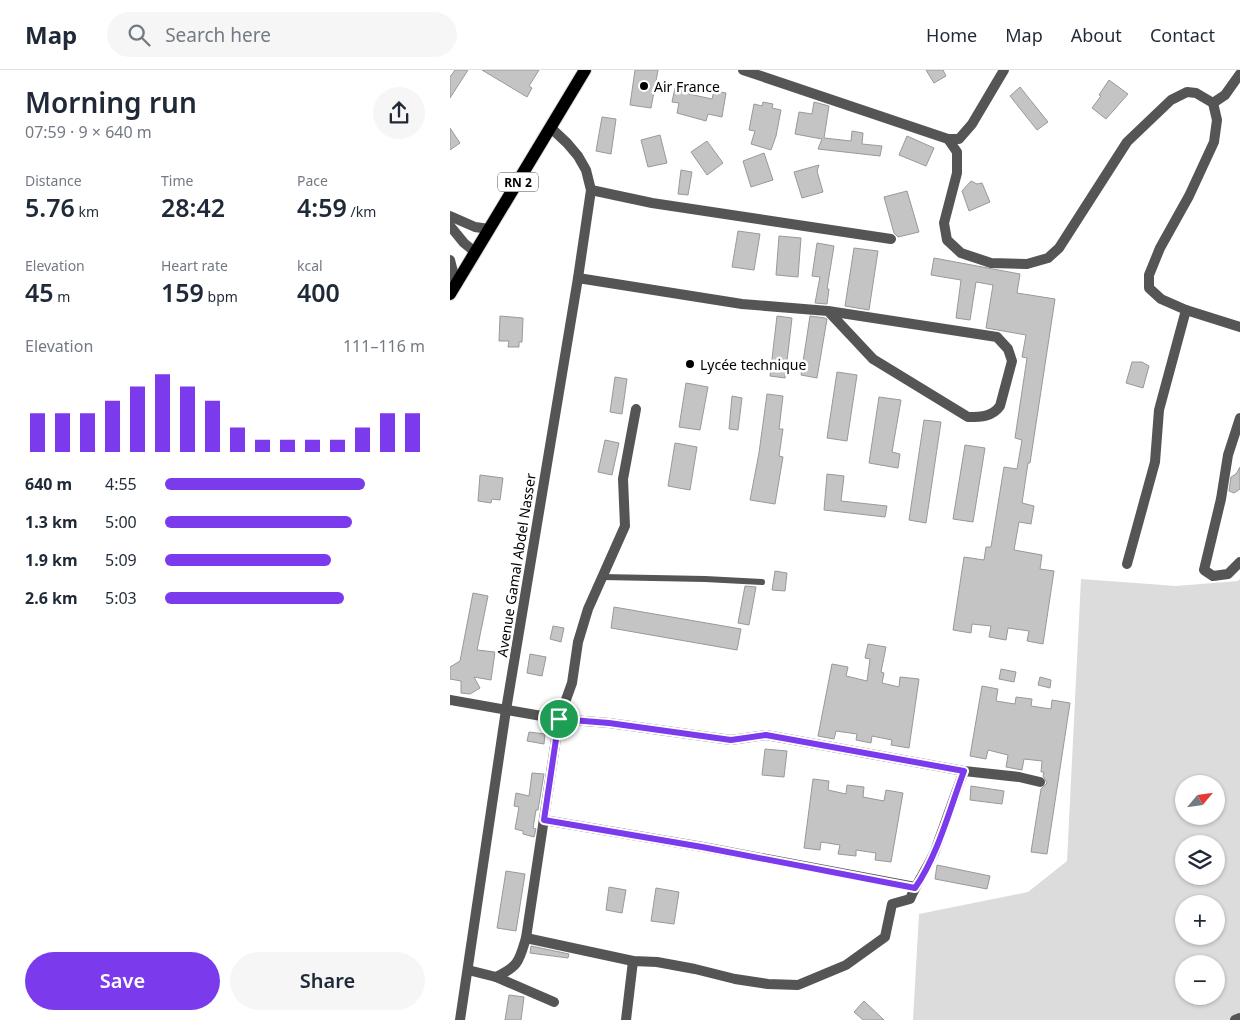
<!DOCTYPE html>
<meta charset="utf-8">
<style>
:root{--surface:#fff;--page:#f6f6f7;--text:#1f2937;--muted:#747a83;--line:#e0e1e3;--accent:#7c3aed}
body{margin:0;font-family:"Noto Sans",sans-serif;background:var(--page);color:var(--text);height:100vh;display:flex;flex-direction:column;font-size:19px;white-space:nowrap}
*{box-sizing:border-box;margin:0}
p{font-size:16px;color:var(--muted)}
.icon{flex:none;width:28px;height:28px;fill:none;stroke:currentColor;stroke-width:2;stroke-linecap:round;stroke-linejoin:round}
.map{position:relative;flex:1;overflow:hidden}
.side{display:flex;flex-direction:column;background:var(--surface);width:450px}
.side>*{flex:none}
.needle{width:32px;rotate:61deg}
.controls{position:absolute;left:725px;top:705px;display:grid;gap:10px}
.controls a{display:grid;place-items:center;width:50px;height:50px;border-radius:50%;background:var(--surface);box-shadow:0 1px 4px #0004;font-size:25px}
.pin{position:absolute;display:grid;place-items:center;width:42px;height:42px;color:#fff;margin:-21px;border:2px solid #fff;border-radius:50%;box-shadow:0 1px 5px #0007}
.round{display:grid;place-items:center;flex:none;width:52px;height:52px;border-radius:26px;background:var(--page)}
.headline{display:flex;align-items:center;justify-content:space-between;height:85px;padding:0 25px}
h1{font-size:28px;font-weight:600;line-height:38px}
.metrics{display:grid;grid-template-columns:repeat(3,1fr);gap:8px;height:85px;padding:5px 25px}
.metrics div{display:grid;align-content:center}
.metrics b{font-size:25px;font-weight:600}
.metrics small{font-size:14px;font-weight:400}
.metrics p{font-size:14px}
.chart{height:140px;padding:10px 25px}
.chart p{display:flex;justify-content:space-between}
.chart svg{width:100%;height:90px;margin-top:5px;stroke:var(--accent);stroke-width:6}
.cta{display:flex;gap:10px;margin-top:auto;padding:10px 25px}
.cta a{flex:1;height:58px;border-radius:30px;background:var(--accent);color:#fff;font-size:20px;font-weight:600;line-height:58px;text-align:center}
.cta a+a{background:var(--page);color:var(--text)}
ul{padding:0 25px;list-style:none;font-size:16px}
li{display:grid;grid-template-columns:80px 60px 1fr;align-items:center;height:38px}
li i{height:12px;border-radius:6px;background:var(--accent)}
header{display:flex;align-items:center;gap:30px;box-sizing:border-box;height:70px;padding:0 25px;background:var(--surface);border-bottom:1px solid var(--line)}
header strong{font-size:24px}
nav{display:flex;gap:28px;margin-inline-start:auto;font-size:18px}
.search{width:350px;height:45px;background:var(--page);display:flex;align-items:center;gap:12px;box-sizing:border-box;padding:0 18px;border-radius:28px;color:var(--muted);font-size:19px}
main{display:flex;flex:1;min-height:0}
.map>svg:first-child{display:block}
.green{fill:#dcdcdc;fill-rule:evenodd}
.building{fill:#c4c4c4;stroke:#999}
.lines{fill:none;stroke-linecap:round;stroke-linejoin:round}
.primary-casing{stroke:#dbdbdb;stroke-width:14}
.service{stroke:#555;stroke-width:6}
.minor{stroke:#555;stroke-width:10}
.tertiary{stroke:#555;stroke-width:10}
.primary{stroke:#000;stroke-width:12}
.route-casing{stroke:#fff;stroke-width:10}
.route{stroke:#7c3aed;stroke-width:6}
.poi-dot{fill:#000;stroke:#fff;stroke-width:2}
.labels{text-anchor:middle;dominant-baseline:central;stroke-width:5;stroke-linejoin:round;paint-order:stroke}
.shield{fill:#fff;stroke:#4c4c4c;stroke-width:1}
.shield-label{font-size:12px;font-weight:bold;fill:#000}
.poi-label{font-size:14px;fill:#000;stroke:#fff;text-anchor:start}
.street-label{font-size:14px;fill:#000;stroke:#fff}
</style>
<header>
<strong>Map</strong>
<div class="search"><svg class="icon" aria-label="search" viewBox="0 0 24 24"><circle cx="10" cy="10" r="6"/><path d="M15 15l6 6"/></svg>Search here</div>
<nav><a>Home</a><a>Map</a><a>About</a><a>Contact</a></nav>
</header>
<main>
<section class="side">
<div class="headline"><div><h1>Morning run</h1><p>07:59 · 9 × 640 m</p></div><a class="round"><svg class="icon" aria-label="share" viewBox="0 0 24 24"><path d="M12 15V3M7 8l5-5 5 5M5 13v7h14v-7"/></svg></a></div>
<div class="metrics">
<div><p>Distance</p><b>5.76<small> km</small></b></div>
<div><p>Time</p><b>28:42</b></div>
<div><p>Pace</p><b>4:59<small> /km</small></b></div>
</div>
<div class="metrics">
<div><p>Elevation</p><b>45<small> m</small></b></div>
<div><p>Heart rate</p><b>159<small> bpm</small></b></div>
<div><p>kcal</p><b>400</b></div>
</div>
<div class="chart"><p><span>Elevation</span>111–116 m</p>
<svg viewBox="0 0 160 44" preserveAspectRatio="none"><path d="M5 44V25M15 44V25M25 44V25M35 44V19M45 44V12M55 44V6M65 44V12M75 44V19M85 44V32M95 44V38M105 44V38M115 44V38M125 44V38M135 44V32M145 44V25M155 44V25"/></svg>
</div>
<ul>
<li><b>640 m</b>4:55<i style="width:77%"></i></li>
<li><b>1.3 km</b>5:00<i style="width:72%"></i></li>
<li><b>1.9 km</b>5:09<i style="width:64%"></i></li>
<li><b>2.6 km</b>5:03<i style="width:69%"></i></li>
</ul>
<div class="cta"><a>Save</a><a>Share</a></div>
</section>
<div class="map">
<svg width="790" height="950" viewBox="0 0 790 950">
<rect width="100%" height="100%" fill="#fff"/>
<path class="green" d="M631,509L726,516L788,511L790,509V950H463L469,844L578,822L617,791ZM734,714H766V746H734ZM734,774H766V806H734ZM734,834H766V866H734ZM734,894H766V926H734Z"/>
<g class="building">
<polygon points="5,0 18,0 0,28 0,7"/>
<polygon points="32,0 89,0 79,16 82,18 77,27"/>
<polygon points="185,0 208,0 201,38 180,35"/>
<polygon points="476,0 493,0 496,6 484,13"/>
<polygon points="659,10 678,24 656,49 642,38 651,26 649,25"/>
<polygon points="570,17 598,52 587,60 560,26"/>
<polygon points="225,18 239,21 239,24 262,29 264,21 276,23 272,47 258,44 256,51 227,43 229,33 222,32"/>
<polygon points="313,32 323,34 322,38 331,40 326,66 321,80 301,74 305,61 299,60 304,34 312,36"/>
<polygon points="364,32 379,36 374,68 401,71 402,61 413,63 412,74 432,76 430,86 368,79 372,69 345,64 349,42 362,44"/>
<polygon points="152,47 166,49 161,84 146,81"/>
<polygon points="0,58 10,73 0,80"/>
<polygon points="210,65 217,93 198,97 191,70"/>
<polygon points="457,66 484,78 476,96 449,85"/>
<polygon points="257,71 273,93 257,105 241,82"/>
<polygon points="314,83 323,110 301,117 293,91"/>
<polygon points="369,95 367,101 373,122 352,128 344,102"/>
<polygon points="231,100 242,102 238,125 228,124"/>
<polygon points="521,111 527,114 532,113 540,132 519,141 512,121"/>
<polygon points="457,121 469,162 448,167 444,163 434,127"/>
<polygon points="288,161 310,164 304,200 282,197"/>
<polygon points="329,166 351,168 348,207 326,205"/>
<polygon points="367,173 384,176 377,219 379,219 377,234 365,233 370,207 362,206"/>
<polygon points="404,178 428,181 419,240 395,236"/>
<polygon points="484,188 570,204 567,223 605,229 580,393 578,393 572,433 584,436 581,454 569,452 564,480 592,485 590,499 604,501 593,574 577,571 579,561 558,558 556,570 539,567 541,556 522,554 521,563 503,560 514,487 534,490 536,477 541,477 554,397 567,399 572,370 565,368 577,288 572,287 576,265 536,258 543,215 526,212 520,250 506,248 511,210 481,205"/>
<polygon points="50,246 73,248 72,272 69,272 69,277 58,277 59,271 49,271"/>
<polygon points="327,246 342,248 335,308 320,306"/>
<polygon points="360,246 375,248 377,249 367,308 351,305"/>
<polygon points="682,292 692,292 699,296 693,318 676,313"/>
<polygon points="387,302 407,305 397,371 377,368"/>
<polygon points="165,307 177,309 172,344 160,342"/>
<polygon points="236,313 258,317 250,360 229,357"/>
<polygon points="317,324 333,326 329,359 333,359 329,386 333,387 325,434 300,430 309,383"/>
<polygon points="282,326 292,328 288,360 279,359"/>
<polygon points="429,327 451,330 442,382 450,384 448,398 419,393"/>
<polygon points="474,350 491,352 476,453 459,450"/>
<polygon points="155,370 169,373 162,405 148,402"/>
<polygon points="225,373 247,377 240,420 218,416"/>
<polygon points="515,375 535,378 523,452 503,449"/>
<polygon points="790,397 790,419 784,423 779,421 781,407 786,404"/>
<polygon points="377,404 394,406 391,431 437,436 435,447 374,440"/>
<polygon points="30,405 53,408 50,430 42,429 41,433 28,431"/>
<polygon points="325,501 337,503 335,521 322,520"/>
<polygon points="295,516 306,517 299,555 288,553"/>
<polygon points="23,523 38,526 27,580 45,582 41,610 24,607 30,618 20,624 11,623 11,611 0,609 0,597 10,591"/>
<polygon points="164,537 291,559 287,580 161,558"/>
<polygon points="103,556 114,558 111,572 100,569"/>
<polygon points="418,574 436,577 431,602 434,603 432,613 449,617 450,607 469,609 459,678 441,675 442,670 422,666 421,673 406,670 407,664 386,661 384,669 368,666 382,594 398,597 396,606 417,611 420,589 415,588"/>
<polygon points="80,584 96,587 92,606 77,603"/>
<polygon points="551,599 566,602 564,612 549,609"/>
<polygon points="590,607 601,610 600,618 588,615"/>
<polygon points="532,616 548,619 546,631 565,634 566,627 582,629 581,636 601,639 602,630 620,633 597,784 581,782 591,719 597,713 593,706 594,702 591,702 592,691 574,689 572,700 556,697 558,685 538,680 536,689 520,686"/>
<polygon points="79,662 95,664 94,674 77,671"/>
<polygon points="315,679 337,681 334,707 312,705"/>
<polygon points="82,703 94,704 88,740 86,740 83,758 86,759 84,767 73,764 73,761 65,759 69,737 64,736 66,723 79,726"/>
<polygon points="363,709 379,711 378,720 396,724 397,715 414,717 413,727 434,731 436,720 453,723 441,792 425,790 426,783 406,780 406,786 388,784 390,775 371,772 370,780 354,778"/>
<polygon points="521,716 554,721 552,734 520,730"/>
<polygon points="487,795 540,806 537,819 485,809"/>
<polygon points="56,801 75,804 66,861 47,858"/>
<polygon points="159,817 176,820 172,843 156,840"/>
<polygon points="206,818 229,822 224,854 201,851"/>
<polygon points="81,876 119,884 118,888 80,883"/>
<polygon points="59,925 74,927 71,950 55,950"/>
<polygon points="414,931 434,950 413,950 404,942"/>
</g>
<g class="lines">
<defs>
<polyline id="primary" points="0,224 135,0"/>
</defs>
<use href="#primary" class="primary-casing"/>
<polyline class="service" points="152,507 255,509 312,512"/>
<g class="minor">
<polyline points="293,0 498,69"/>
<polyline points="554,0 522,54 509,69 498,69 507,82 507,103 494,153 497,170 511,183 541,193 577,194 598,188 609,178 677,72 721,30 737,22 746,23 763,33 767,50 764,72 739,126 710,178 699,205 699,218 711,229 736,240 790,257"/>
<polyline points="763,33 775,25 790,4"/>
<polyline points="141,120 202,133 441,169"/>
<path d="M128,208L292,234L378,241L547,267L558,279L562,291L550,336C542,347 531,347 518,347L423,289L378,241"/>
<polyline points="790,348 778,385 771,429 754,500 763,506 778,504 790,492"/>
<polyline points="677,494 705,392 709,340 736,240"/>
<polyline points="0,630 109,649 159,653 281,670 316,665 514,701 569,707 590,712"/>
<polyline points="94,750 253,777 465,817"/>
<path d="M76,868L183,891L207,892L245,899L285,909L318,914L348,915L396,895L435,867L442,834L460,829C467,812 478,797 485,781C495,754 504,727 514,701"/>
<polyline points="18,900 46,907 104,932"/>
<path d="M46,907C69,896 69,891 76,868L109,649L122,613L128,572L138,539L175,456L173,409L186,339"/>
<polyline points="176,950 183,891"/>
<polyline points="785,950 790,948"/>
</g>
<g class="tertiary">
<polyline points="0,146 25,157 39,159"/>
<polyline points="0,156 14,173 25,182"/>
<polyline points="0,190 6,214"/>
<polyline points="10,950 56,640 128,208 141,120 136,100 128,86 117,73 101,58"/>
</g>
<use href="#primary" class="primary"/>
</g>
<g class="lines">
<defs>
<path id="route" d="M109,649L159,653L281,670L316,665L514,701C500,738 488,785 465,818L252,777L94,750Z"/>
</defs>
<use href="#route" class="route-casing"/>
<use href="#route" class="route"/>
</g>
<g class="poi-dot">
<circle cx="194" cy="16" r="5"/>
<circle cx="240" cy="294" r="5"/>
</g>
<g class="labels">
<rect class="shield" x="48" y="102.5" width="40" height="19" rx="4"/>
<g class="shield-label">
<text x="68" y="112">RN 2</text>
</g>
<g class="poi-label">
<text x="204" y="16">Air France</text>
<text x="250" y="294">Lycée technique</text>
</g>
<g class="street-label">
<text transform="translate(66 495) rotate(-81)">Avenue Gamal Abdel Nasser</text>
</g>
</g>
</svg>
<div class="controls">
<a><svg class="needle" viewBox="-14 -14 28 28"><path d="M0-13l5 13h-10z" fill="#e53935"/><path d="M0 13l5-13h-10z" fill="#747a83"/></svg></a>
<a><svg class="icon" aria-label="layers" viewBox="0 0 24 24"><path d="M12 4l9 5-9 5-9-5zM3 14l9 5 9-5"/></svg></a>
<a>+</a>
<a>−</a>
</div>
<div class="pin" style="left:109px;top:649px;background:#1e9e55"><svg class="icon" aria-label="arrive" viewBox="0 0 24 24"><path d="M6 21V4h12l-3 4 3 4H6"/></svg></div>
</div>
</main>
